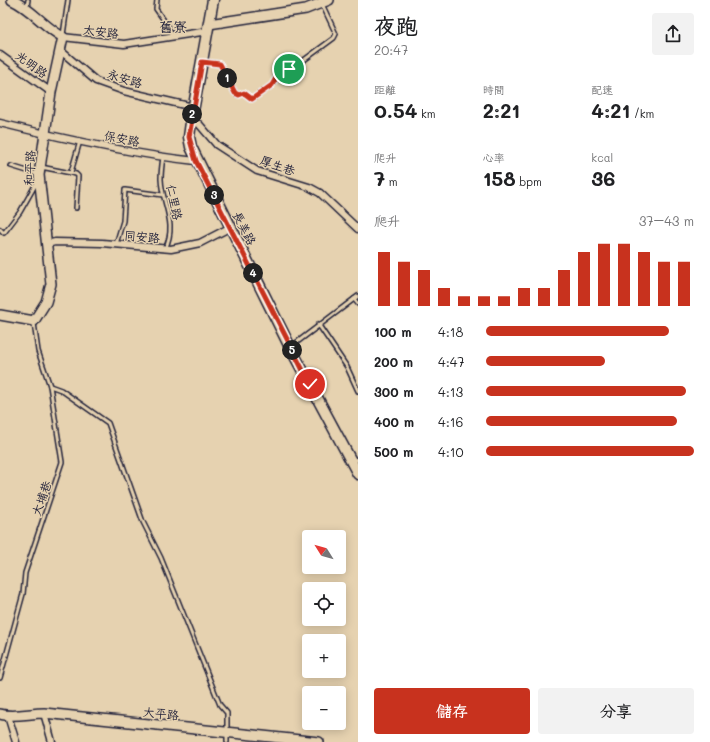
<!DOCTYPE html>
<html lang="zh-TW">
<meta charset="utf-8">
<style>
:root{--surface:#fff;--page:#f2f2f2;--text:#202124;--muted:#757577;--accent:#c8321e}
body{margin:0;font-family:Mali,"LXGW WenKai TC",sans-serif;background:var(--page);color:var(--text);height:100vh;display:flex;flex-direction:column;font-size:15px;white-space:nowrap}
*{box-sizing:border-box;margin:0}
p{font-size:13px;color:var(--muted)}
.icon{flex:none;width:22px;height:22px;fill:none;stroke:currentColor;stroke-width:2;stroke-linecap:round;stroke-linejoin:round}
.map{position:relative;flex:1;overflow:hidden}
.details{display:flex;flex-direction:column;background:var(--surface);width:352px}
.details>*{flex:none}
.needle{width:26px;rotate:307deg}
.fabs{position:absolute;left:302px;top:530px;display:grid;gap:8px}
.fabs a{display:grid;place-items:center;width:44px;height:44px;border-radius:4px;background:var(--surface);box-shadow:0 2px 10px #0003;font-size:20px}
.pin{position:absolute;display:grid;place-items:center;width:34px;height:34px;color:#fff;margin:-17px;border:2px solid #fff;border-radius:50%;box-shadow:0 1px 4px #0007}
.km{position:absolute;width:20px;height:20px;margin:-10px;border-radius:50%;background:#222;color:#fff;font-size:11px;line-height:20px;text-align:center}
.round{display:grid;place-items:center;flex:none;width:42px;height:42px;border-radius:4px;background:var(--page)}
.summary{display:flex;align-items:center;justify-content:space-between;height:68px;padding:0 16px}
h1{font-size:22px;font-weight:700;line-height:30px}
.figures{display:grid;grid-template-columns:repeat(3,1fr);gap:6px;height:68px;padding:4px 16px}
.figures div{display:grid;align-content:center}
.figures b{font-size:20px;font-weight:700}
.figures small{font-size:11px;font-weight:400}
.figures p{font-size:11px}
.chart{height:112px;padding:8px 16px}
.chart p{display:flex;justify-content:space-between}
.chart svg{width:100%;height:72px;margin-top:4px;stroke:var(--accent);stroke-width:6}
.action{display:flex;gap:8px;margin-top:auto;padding:8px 16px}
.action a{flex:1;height:46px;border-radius:4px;background:var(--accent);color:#fff;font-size:16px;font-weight:700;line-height:46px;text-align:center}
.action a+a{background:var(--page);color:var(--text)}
ul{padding:0 16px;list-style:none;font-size:13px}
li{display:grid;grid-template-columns:64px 48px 1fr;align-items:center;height:30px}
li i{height:10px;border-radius:5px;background:var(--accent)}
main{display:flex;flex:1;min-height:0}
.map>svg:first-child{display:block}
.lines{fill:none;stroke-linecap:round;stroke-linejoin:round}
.lane-casing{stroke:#22223b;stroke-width:6}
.street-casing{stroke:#22223b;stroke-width:9}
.secondary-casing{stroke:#22223b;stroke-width:12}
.primary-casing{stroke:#22223b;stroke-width:13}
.lane{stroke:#e6d2b0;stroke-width:3}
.street{stroke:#e6d2b0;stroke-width:6}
.secondary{stroke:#e6d2b0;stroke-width:9}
.primary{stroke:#e6d2b0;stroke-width:10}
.route-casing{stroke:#fff;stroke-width:8}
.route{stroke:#c8321e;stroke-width:5}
.labels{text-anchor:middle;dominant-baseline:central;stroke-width:3;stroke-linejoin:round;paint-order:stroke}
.street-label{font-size:12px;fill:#22223b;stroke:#e6d2b0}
.quarter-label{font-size:14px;fill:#22223b;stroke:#e6d2b0}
</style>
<main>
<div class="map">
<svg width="358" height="742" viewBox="0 0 358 742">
<rect width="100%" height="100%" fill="#e6d2b0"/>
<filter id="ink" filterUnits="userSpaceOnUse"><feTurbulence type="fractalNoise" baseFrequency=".025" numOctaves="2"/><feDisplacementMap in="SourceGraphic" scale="8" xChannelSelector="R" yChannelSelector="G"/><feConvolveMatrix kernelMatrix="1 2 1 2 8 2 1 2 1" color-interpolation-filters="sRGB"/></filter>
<g filter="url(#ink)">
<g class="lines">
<defs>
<g id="lane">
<polyline points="157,0 156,9 168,26 173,36"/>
<polyline points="27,6 28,0"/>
<polyline points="63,35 68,0"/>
<polyline points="203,62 220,64 235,93 239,95 244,93 252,99 272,85 279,73 300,63 334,38 336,34 322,4"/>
<path d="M163,157C162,164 161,172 161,179C162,205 178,223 165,249"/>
<polyline points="11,166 37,174"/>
<polyline points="41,167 76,174 78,176 76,208"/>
<polyline points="71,172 80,141"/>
<polyline points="0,229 4,233 20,212 37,182"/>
<polyline points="116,244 123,221 125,190 163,195"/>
<polyline points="354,299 358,304"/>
<polyline points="318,324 347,367 358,391"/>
<polyline points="292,346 358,296"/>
<polyline points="50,386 61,390 108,423 143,522 161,558 220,705 227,713 227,742"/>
<polyline points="352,459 358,460"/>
<polyline points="0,678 23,594 25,573 62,462 50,386 38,351 34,323"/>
</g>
<g id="street">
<polyline points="63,37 124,44 208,31"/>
<polyline points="61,51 96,81 124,91 193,107"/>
<polyline points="0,55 51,92"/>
<polyline points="191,122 199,124 217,145 257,171 309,187 320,193 358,229"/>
<path d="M0,123C64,139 130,154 196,161"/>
<polyline points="47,244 55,242 102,243 171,249 200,243 231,227"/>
<polyline points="44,713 52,742"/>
<polyline points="8,716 16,742"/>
</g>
<g id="secondary">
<polyline points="209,24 306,9 329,0"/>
<path d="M0,315L34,321L46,302L51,284L39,175L51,92L63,37C44,27 32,9 12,0"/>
<path d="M0,714C13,718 30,713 44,713L319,742"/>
</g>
<polyline id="primary" points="213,0 191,122 189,137 191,147 290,347 358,474"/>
</defs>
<use href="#lane" class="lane-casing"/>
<use href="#street" class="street-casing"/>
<use href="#secondary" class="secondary-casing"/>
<use href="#primary" class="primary-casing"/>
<use href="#lane" class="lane"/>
<use href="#street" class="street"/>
<use href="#secondary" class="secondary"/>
<use href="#primary" class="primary"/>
</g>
</g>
<g class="lines" filter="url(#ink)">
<defs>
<polyline id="route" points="289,69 279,73 272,85 252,99 244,93 239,95 235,93 220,64 202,62 189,137 196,161 310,384"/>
</defs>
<use href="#route" class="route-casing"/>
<use href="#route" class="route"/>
</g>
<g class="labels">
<g class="street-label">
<text transform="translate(101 31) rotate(7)">太安路</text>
<text transform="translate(32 64) rotate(36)">光明路</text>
<text transform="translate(125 78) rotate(17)">永安路</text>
<text transform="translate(122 138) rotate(11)">保安路</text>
<text transform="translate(278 165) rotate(19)">厚生巷</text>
<text transform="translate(29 168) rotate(-87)">和平路</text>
<text transform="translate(175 202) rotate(78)">仁里路</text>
<text transform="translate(245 228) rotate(63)">長美路</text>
<text transform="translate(142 236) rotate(5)">同安路</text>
<text transform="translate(41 498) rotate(-71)">大埔巷</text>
<text transform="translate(161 713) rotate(6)">大平路</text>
</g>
<g class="quarter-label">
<text x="173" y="26">舊寮</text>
</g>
</g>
</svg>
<div class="fabs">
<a><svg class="needle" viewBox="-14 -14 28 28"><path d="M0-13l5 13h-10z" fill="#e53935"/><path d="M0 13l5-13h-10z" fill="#757577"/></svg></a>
<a><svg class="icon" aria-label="locate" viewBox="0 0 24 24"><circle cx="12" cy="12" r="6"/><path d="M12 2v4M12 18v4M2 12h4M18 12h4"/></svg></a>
<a>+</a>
<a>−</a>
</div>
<div class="pin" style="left:289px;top:69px;background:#1e9e55"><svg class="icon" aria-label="arrive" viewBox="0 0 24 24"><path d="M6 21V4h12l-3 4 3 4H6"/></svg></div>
<div class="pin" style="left:310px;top:384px;background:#d93025"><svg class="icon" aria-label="check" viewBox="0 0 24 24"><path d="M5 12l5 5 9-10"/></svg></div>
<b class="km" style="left:227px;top:78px">1</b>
<b class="km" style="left:192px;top:114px">2</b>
<b class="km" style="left:214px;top:195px">3</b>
<b class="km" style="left:253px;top:273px">4</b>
<b class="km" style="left:292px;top:350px">5</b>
</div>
<section class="details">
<div class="summary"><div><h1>夜跑</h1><p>20:47</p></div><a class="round"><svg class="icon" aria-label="share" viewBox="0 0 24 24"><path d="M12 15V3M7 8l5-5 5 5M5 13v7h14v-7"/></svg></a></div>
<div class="figures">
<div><p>距離</p><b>0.54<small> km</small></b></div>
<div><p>時間</p><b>2:21</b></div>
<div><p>配速</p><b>4:21<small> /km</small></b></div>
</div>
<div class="figures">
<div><p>爬升</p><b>7<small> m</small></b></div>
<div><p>心率</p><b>158<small> bpm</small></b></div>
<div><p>kcal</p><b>36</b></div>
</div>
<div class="chart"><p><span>爬升</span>37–43 m</p>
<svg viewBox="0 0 160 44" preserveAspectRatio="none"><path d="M5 44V11M15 44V17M25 44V22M35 44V33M45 44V38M55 44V38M65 44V38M75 44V33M85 44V33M95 44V22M105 44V11M115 44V6M125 44V6M135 44V11M145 44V17M155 44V17"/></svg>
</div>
<ul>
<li><b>100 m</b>4:18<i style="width:88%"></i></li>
<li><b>200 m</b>4:47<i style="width:57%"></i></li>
<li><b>300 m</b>4:13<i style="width:96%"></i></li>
<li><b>400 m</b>4:16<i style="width:92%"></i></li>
<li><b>500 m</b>4:10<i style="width:100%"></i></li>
</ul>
<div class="action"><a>儲存</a><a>分享</a></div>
</section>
</main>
